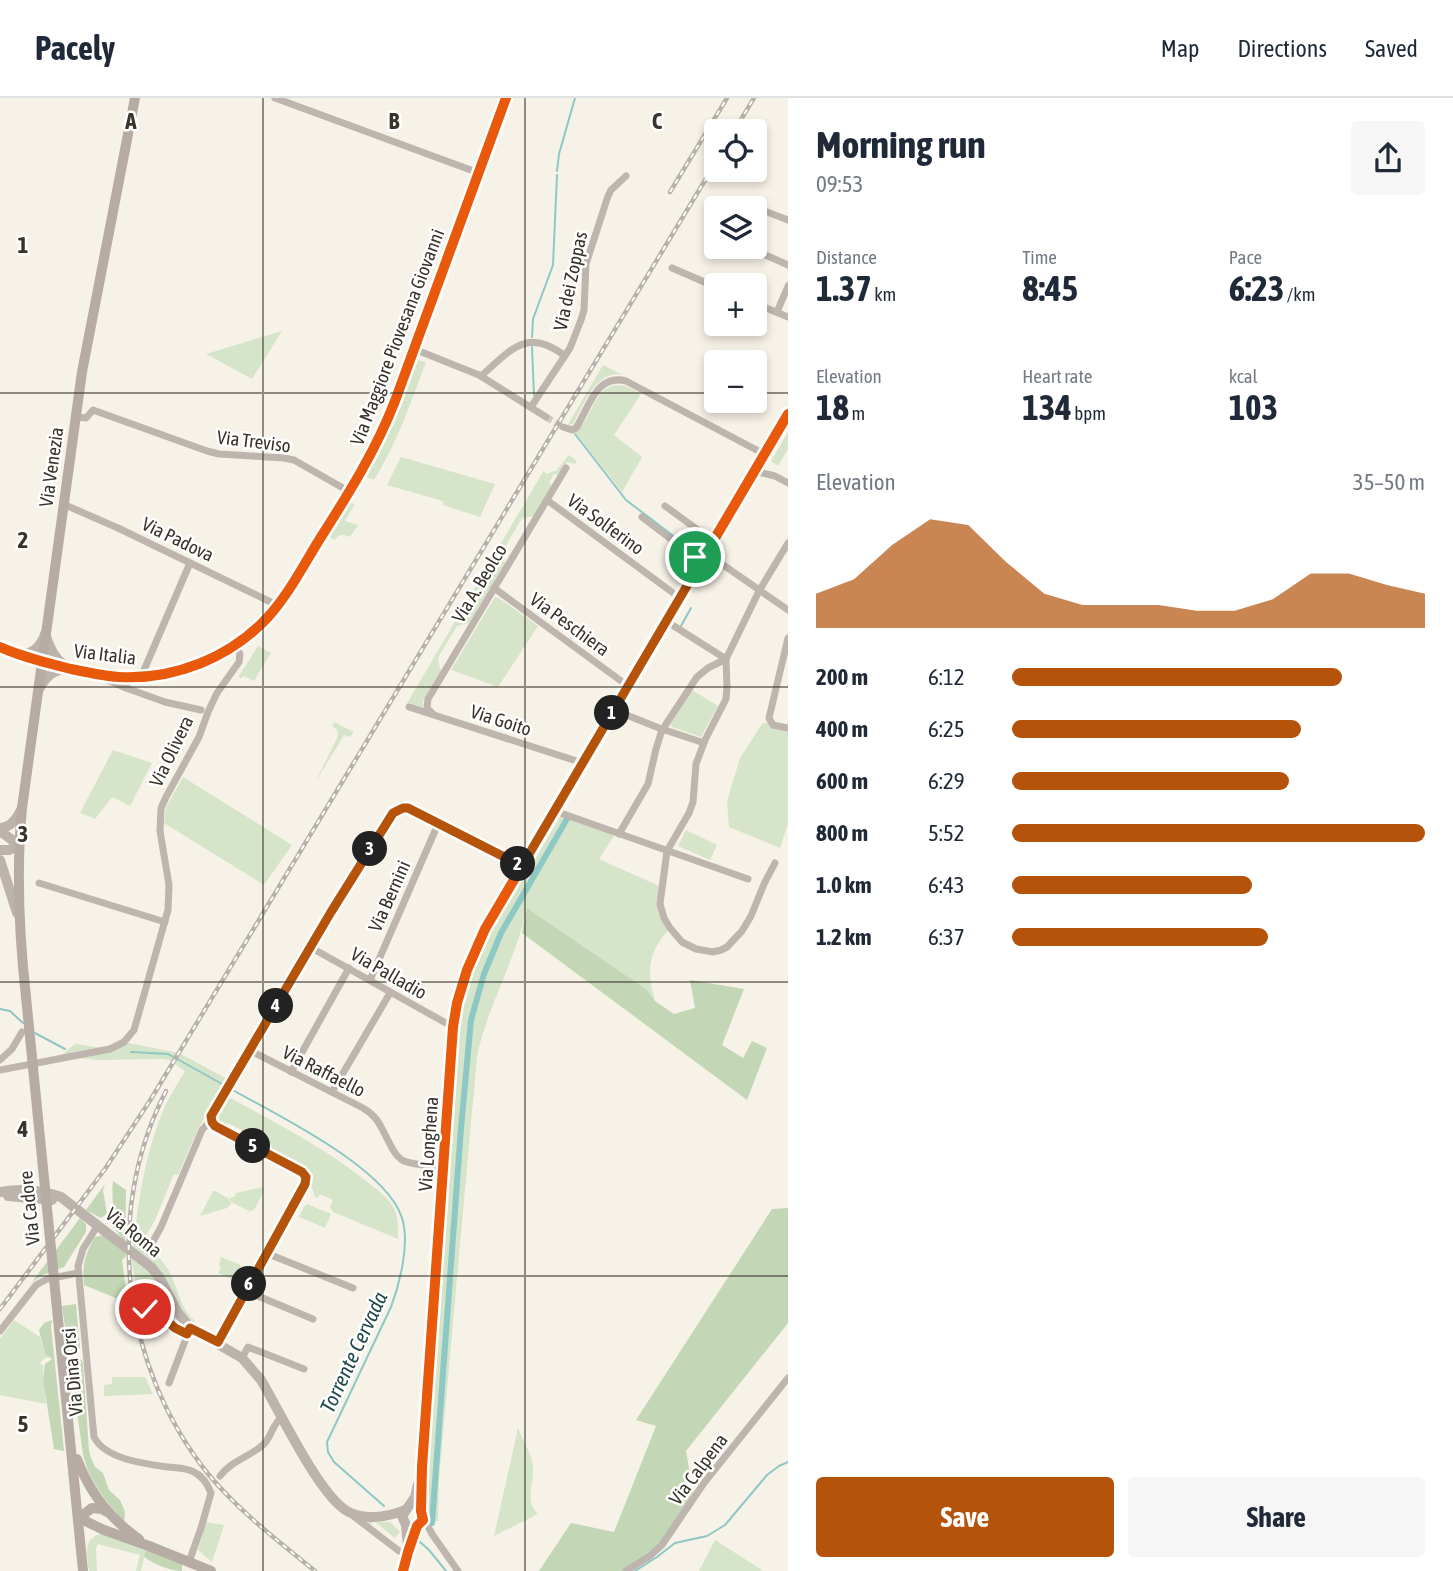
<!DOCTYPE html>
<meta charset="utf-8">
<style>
:root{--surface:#fff;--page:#f6f6f7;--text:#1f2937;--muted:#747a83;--line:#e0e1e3;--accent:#b45309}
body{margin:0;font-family:"Asap Condensed",sans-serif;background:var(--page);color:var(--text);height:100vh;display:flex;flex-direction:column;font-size:26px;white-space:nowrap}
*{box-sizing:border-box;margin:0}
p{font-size:23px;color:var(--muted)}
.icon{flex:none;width:38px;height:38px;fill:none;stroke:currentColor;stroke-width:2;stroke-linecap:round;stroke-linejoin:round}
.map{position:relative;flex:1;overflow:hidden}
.drawer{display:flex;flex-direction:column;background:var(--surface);width:665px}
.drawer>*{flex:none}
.controls{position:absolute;left:704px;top:21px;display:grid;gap:14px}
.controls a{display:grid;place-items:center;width:63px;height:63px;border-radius:7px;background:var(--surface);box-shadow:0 4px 10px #0003;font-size:35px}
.pin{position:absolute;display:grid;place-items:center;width:60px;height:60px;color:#fff;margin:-30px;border:4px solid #fff;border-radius:50%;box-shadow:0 2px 7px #0007}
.km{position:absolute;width:35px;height:35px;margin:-18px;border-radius:50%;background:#222;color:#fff;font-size:19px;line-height:35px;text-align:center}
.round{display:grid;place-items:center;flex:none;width:74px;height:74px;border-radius:7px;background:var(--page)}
.headline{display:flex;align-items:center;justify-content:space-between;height:119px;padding:0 28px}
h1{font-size:38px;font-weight:700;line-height:52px}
.figures{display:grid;grid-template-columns:repeat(3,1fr);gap:10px;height:119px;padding:7px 28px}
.figures div{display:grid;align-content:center}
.figures b{font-size:35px;font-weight:700}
.figures small{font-size:19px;font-weight:400}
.figures p{font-size:19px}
.chart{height:196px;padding:14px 28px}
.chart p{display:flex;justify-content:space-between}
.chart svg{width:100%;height:126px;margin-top:7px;fill:var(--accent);opacity:.7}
.action{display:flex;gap:14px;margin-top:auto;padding:14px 28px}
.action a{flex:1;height:80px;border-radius:7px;background:var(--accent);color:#fff;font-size:28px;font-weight:700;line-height:80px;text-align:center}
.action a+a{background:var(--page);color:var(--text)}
ul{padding:0 28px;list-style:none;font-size:23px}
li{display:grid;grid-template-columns:112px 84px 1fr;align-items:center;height:52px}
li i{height:18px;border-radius:9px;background:var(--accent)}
header{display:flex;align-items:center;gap:42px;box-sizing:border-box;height:98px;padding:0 35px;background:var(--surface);border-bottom:2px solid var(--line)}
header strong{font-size:33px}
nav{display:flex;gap:38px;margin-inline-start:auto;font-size:24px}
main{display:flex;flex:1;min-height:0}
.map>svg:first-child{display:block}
.green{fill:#d6e4ca}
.forest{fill:#c3d6b5}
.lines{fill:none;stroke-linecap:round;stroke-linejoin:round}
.stream{stroke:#8dc8c5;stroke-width:2}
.canal{stroke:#8dc8c5;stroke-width:6}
.street-tunnel{stroke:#d1ccc1;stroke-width:7;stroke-dasharray:7 3.5;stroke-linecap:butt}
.street{stroke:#bdb5ae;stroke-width:7}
.secondary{stroke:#bcb3ac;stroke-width:10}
.primary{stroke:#b6aca4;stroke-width:10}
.rail-casing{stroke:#b6b1a9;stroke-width:4.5}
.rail{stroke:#fff;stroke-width:2;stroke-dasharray:5;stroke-linecap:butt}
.primary-bridge{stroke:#b6aca4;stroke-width:10}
.cycleway-casing{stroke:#fff;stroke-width:15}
.cycleway{stroke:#e8590c;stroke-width:10}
.route-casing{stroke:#fff;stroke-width:14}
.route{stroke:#b45309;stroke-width:9}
.grid{fill:none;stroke:#39342a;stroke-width:2;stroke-opacity:0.55}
.labels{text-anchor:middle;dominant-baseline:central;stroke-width:5;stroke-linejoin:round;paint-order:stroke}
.street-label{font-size:19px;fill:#39342a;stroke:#fff}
.water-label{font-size:21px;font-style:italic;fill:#204949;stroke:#fff}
.grid-label{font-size:23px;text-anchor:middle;font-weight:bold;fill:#39342a;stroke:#fff;stroke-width:5;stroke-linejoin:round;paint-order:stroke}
</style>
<header>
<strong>Pacely</strong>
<nav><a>Map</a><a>Directions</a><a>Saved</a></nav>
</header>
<main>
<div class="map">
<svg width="788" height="1473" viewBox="0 0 788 1473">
<rect width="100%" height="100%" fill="#f7f2e7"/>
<g class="green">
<polygon points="282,233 252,281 206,256"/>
<path d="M416,262L426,264C411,304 397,345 374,382L366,379L387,340Z"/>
<path d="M603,267L623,277C596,271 584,307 573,326L567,328Z"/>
<path d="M615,287L626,288L641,296L614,337L642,359L622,394L575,334C593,321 592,292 615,287Z"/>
<polygon points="788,334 788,351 778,368 771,363"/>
<polygon points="569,357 577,363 575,366 567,364 558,377 554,376 549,385 553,387 534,418 522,420 503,453 505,465 469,525 457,528 439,558 438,563 441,572 423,603 423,611 406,607 544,372 546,376 554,373 556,373"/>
<polygon points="401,359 495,386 480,419 443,407 443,403 387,387"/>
<path d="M351,405L355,406L345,423L358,427L350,439C343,436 339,435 335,442L329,439Z"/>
<polygon points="495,499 499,500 538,528 498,589 451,572"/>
<polygon points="258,548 271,555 254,583 244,578 240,581 239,578"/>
<polygon points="692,592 718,608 701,639 672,629 670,627"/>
<polygon points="334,624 354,634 350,639 344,637 315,685 338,638 337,632 332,628"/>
<polygon points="770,624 788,630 788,726 780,750 729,729 727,703 740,660 762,626"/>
<polygon points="113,652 152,665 130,708 112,699 95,721 80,715"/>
<polygon points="183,679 292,747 264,787 164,725 166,709"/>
<path d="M555,713L613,737L614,738L599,761L657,787L662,791L660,806L670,830C648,854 646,873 655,903L646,891L527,810C516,862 487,908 477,959L455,1202L439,1381L438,1423L430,1424L426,1408V1397L424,1396L450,975L467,872Z"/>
<polygon points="686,732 717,747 710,762 678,748"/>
<path d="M124,944L179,955L231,983L223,996L219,994L199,1029L178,1077L174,1076L155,1122L143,1143C152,1153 163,1162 169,1173C179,1191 179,1210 195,1223L194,1225C180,1213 175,1195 165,1179C157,1165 145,1158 133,1148C139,1101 145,1055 164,1011C169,998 178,986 185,973L169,962L162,961L98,962L71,959L55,962L75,946L110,951Z"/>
<path d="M227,998C274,1024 324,1049 366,1083C376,1091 387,1098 393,1109C399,1119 398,1130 398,1141L333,1114L330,1109L333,1102L320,1096L318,1100L314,1098L313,1092L309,1087V1078L307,1074L273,1056L272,1048L228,1025L225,1029L218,1025L216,1017Z"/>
<polygon points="263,1089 264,1093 254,1112 249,1113 233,1105 229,1100 234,1099 236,1095"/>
<polygon points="213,1093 215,1093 228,1100 232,1105 227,1110 200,1118"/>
<polygon points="307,1106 331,1116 325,1130 299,1119 304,1109"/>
<path d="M131,1159C141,1166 150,1173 156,1183C166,1198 170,1215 182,1228L175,1225L165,1215L139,1206Z"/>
<polygon points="221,1159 241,1167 233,1182 218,1175 221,1169 219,1167"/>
<polygon points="14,1222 40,1239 45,1256 50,1259 45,1260 40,1265 44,1269 43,1275 46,1306 0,1297 0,1241"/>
<polygon points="112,1279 145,1279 153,1296 104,1298 104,1287 112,1286"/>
<path d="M518,1330C523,1344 534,1358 533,1373C533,1388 525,1404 538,1416L494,1438Z"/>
<polygon points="365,1423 390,1424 400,1434 395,1440 374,1423 370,1427"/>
<polygon points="206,1424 224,1427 212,1464 198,1452"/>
<path d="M103,1435L146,1452L141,1473H136L140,1457L98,1446L96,1450L97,1473H89C87,1456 82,1440 103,1435Z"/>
<polygon points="715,1442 762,1472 762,1473 699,1473"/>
</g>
<g class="forest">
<polygon points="527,810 646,891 655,903 674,916 695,910 690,882 744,891 722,947 743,960 752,943 767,950 747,1002 522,835"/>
<path d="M113,1083L126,1092L125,1144L113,1129C115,1113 111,1098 113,1083Z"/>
<polygon points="105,1086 103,1092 107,1116 101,1120 86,1112"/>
<polygon points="788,1110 788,1225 686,1353 694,1399 662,1447 626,1473 539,1473 571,1425 614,1434 656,1328 636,1322 772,1111"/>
<polygon points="80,1120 86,1126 86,1134 64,1169 43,1177 32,1184"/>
<path d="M103,1137L125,1153L126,1158L122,1162L128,1205L84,1187C82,1169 85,1155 95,1139Z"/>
<path d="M76,1206L80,1250L77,1255L70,1257L71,1259L81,1261L83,1265L89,1353L91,1360L95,1369L103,1375L109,1392L120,1402L125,1414L124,1425C107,1403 89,1384 83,1356L62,1208Z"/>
<polygon points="52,1222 51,1228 64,1353 54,1351 43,1281 45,1266 52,1261 45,1256 39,1232 44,1225"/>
<path d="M146,1452L182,1466V1473C170,1473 154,1466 144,1459Z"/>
</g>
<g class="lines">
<g class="stream">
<polyline points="557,73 559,56 575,0"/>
<polyline points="532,239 533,221 553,167 557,77"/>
<polyline points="532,249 534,297"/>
<polyline points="575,336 626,402 688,449"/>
<polyline points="681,528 691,510"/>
<polyline points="0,911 10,913 23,925"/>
<polyline points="35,935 65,951"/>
<polyline points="131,954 168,956 224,987"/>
<path d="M229,990C275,1016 386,1069 402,1120C410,1145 400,1185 391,1209L327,1344L328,1354L334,1364L384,1408"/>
<polyline points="419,1443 429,1452 446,1473"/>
<polyline points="635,1473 657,1459 675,1445 707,1438 725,1427 767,1377 779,1368 788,1364"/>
</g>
<polyline class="canal" points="432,1425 461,1030 471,922 484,876 501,835 567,721"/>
<polyline class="street-tunnel" points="546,319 563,329"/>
<g class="street">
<polyline points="275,0 479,75"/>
<polyline points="738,103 788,122"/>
<polyline points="748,149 788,167"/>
<polyline points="672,170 716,189"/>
<polyline points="754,205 788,219"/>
<polyline points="777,214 788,188"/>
<polyline points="414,251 479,277 546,319"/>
<path d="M481,278C510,253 527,228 565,258"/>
<polyline points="531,309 570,250 581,222 584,212 586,166 608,98 611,92 626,78"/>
<polyline points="75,319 86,320 93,312 207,353 219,356 284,360 294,362 350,394"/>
<path d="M563,329L572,332L576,330C589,310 596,275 626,283L764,356"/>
<polyline points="755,371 762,375 775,378 788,385"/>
<polyline points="547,402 680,500"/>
<polyline points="63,406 118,430 277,507"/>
<polyline points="665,408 713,443"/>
<polyline points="642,419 701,464"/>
<polyline points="706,455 788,512"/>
<polyline points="494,490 628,588"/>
<polyline points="666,523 726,561"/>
<polyline points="788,540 769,620 773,627 788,630"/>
<polyline points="101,579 126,590"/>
<polyline points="141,579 190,465"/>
<polyline points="128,580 126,590 165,604 201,612"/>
<polyline points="409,609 583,665"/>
<polyline points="614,612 659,630 704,645"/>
<polyline points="433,616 427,610 428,601 566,370"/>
<polyline points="555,713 748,781"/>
<polyline points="619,736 648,686 656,651 661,635 666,626 697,579 708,570 726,561"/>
<polyline points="775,765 764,786 751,818 742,833 727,849 721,852 713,854 696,851 682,844 670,830 664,820 660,806 667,753 689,715 693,704 696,666 705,642 726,601 727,589 726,561 759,493 788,445"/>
<polyline points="39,785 165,824"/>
<polyline points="310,849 453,929"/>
<polyline points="370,882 438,726"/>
<path d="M249,952L363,1010C368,1013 372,1016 376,1021C385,1032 392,1058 404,1063C416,1068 432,1067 444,1068"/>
<polyline points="0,962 12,951 22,934"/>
<polyline points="0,972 110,951 124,944 134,932 168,812 169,787 160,733 161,710 166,699 199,639 208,614 217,595 239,564 240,556 235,547"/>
<polyline points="291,974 349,870"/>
<polyline points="332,994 390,895"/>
<polyline points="211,1022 215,1028 302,1074 306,1081 218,1244"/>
<path d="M98,1127L83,1151L78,1168L94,1339C105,1361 145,1366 168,1369C176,1370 187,1370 194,1374C202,1378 208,1387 211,1395L201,1430L189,1464"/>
<polyline points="151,1147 161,1129 202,1032 211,1022 212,1014 220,1002 331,814 393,715 403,710 408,710 522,768"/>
<polyline points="266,1155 353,1190"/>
<polyline points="246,1193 313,1221"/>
<polyline points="145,1211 165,1220 175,1229 187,1236"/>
<polyline points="0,1233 36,1187 47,1181 78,1175"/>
<polyline points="242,1260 248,1249 304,1271"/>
<polyline points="169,1285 190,1230"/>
<path d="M220,1378C231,1363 249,1359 263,1347C272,1339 272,1326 282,1319"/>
<polyline points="352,1417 399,1453"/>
<polyline points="423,1419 432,1436 458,1473"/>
<polyline points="626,1473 650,1458 662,1447 704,1385 788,1280"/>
</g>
<g class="secondary">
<path d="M45,536C50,549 53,559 64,567"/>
<path d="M0,549C23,559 47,565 71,571C87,574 102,578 119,579C174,582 230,560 268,519C289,496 304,466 321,439C349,395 376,352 395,303L506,0"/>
<path d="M21,557C34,555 40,549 45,537"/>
<path d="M39,591C45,580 51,573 64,571"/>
<path d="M0,730C12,729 17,720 22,710"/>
<polyline points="0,733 19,747 9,752 0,752"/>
<polyline points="0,762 17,815"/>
<path d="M0,1094C20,1090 43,1092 61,1099L151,1169L160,1180L177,1213L190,1230L242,1260L261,1282C279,1312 319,1397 347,1413C364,1423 388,1419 405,1412"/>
<polyline points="8,1098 52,1102"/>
<polyline points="408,1449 406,1427 402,1418 415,1399 418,1386"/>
<polyline points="403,1473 408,1454 417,1428 423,1422 421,1413 422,1369 453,929 457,905 467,872 485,831 788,316"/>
</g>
<g class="primary">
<path d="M26,899C19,836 16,773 22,710L82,274L135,0"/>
<polyline points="58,1221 83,1473"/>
<path d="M77,1361C89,1393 110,1421 139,1441"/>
<polyline points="79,1420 104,1432 149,1448 211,1473"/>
<polyline points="79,1420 92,1410 102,1411 107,1414"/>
</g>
<defs>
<g id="rail">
<polyline points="734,33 754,0"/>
<polyline points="670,94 727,0"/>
<path d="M166,993C102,1117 123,1270 209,1377C240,1414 278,1443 315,1473"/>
<polyline points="0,1211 105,1071 151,1001 716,64"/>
</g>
</defs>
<use href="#rail" class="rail-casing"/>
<use href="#rail" class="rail"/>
<polyline class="primary-bridge" points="26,899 58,1221"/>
<defs>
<g id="cycleway">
<path d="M0,549C23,559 47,565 71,571C87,574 102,578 119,579C174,582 230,560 268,519C289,496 304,466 321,439C349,395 376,352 395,303L506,0"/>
<polyline points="403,1473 408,1454 417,1428 423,1422 421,1413 422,1369 453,929 457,905 467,872 485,831 788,316"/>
</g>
</defs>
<use href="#cycleway" class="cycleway-casing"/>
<use href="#cycleway" class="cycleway"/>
</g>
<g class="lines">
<defs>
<polyline id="route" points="145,1211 163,1219 175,1230 187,1236 190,1230 218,1244 305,1086 306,1079 302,1074 215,1028 212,1024 211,1018 331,814 393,715 403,710 408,710 522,768 701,464 695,459"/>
</defs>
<use href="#route" class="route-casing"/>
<use href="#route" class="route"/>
</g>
<path class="grid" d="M263,0V1473M525,0V1473M0,295H716M754,295H788M0,589H788M0,884H788M0,1178H788"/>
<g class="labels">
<g class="street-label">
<text transform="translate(570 183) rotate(-78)">Via dei Zoppas</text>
<text transform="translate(397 239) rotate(-69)">Via Maggiore Piovesana Giovanni</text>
<text transform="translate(254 343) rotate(7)">Via Treviso</text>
<text transform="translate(51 369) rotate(-82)">Via Venezia</text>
<text transform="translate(606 426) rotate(36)">Via Solferino</text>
<text transform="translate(178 441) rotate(26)">Via Padova</text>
<text transform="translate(479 485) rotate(-59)">Via A. Beolco</text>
<text transform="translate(570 526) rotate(36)">Via Peschiera</text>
<text transform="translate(105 556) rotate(7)">Via Italia</text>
<text transform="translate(501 622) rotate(18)">Via Goito</text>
<text transform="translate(171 653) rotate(-64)">Via Olivera</text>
<text transform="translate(389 798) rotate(-66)">Via Bernini</text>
<text transform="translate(389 875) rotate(30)">Via Palladio</text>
<text transform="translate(324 973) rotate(27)">Via Raffaello</text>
<text transform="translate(428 1046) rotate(-86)">Via Longhena</text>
<text transform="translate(29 1110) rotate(-96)">Via Cadore</text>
<text transform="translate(134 1134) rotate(39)">Via Roma</text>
<text transform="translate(72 1274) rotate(-95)">Via Dina Orsi</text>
<text transform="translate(698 1371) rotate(-53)">Via Calpena</text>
</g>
<g class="water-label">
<text transform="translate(353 1254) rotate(-65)">Torrente Cervada</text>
</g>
</g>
<g class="grid-label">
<text x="131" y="31">A</text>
<text x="394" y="31">B</text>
<text x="657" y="31">C</text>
<text x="23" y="155">1</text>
<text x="23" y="450">2</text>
<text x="23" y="744">3</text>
<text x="23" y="1039">4</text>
<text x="23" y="1334">5</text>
</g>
</svg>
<div class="controls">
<a><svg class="icon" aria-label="locate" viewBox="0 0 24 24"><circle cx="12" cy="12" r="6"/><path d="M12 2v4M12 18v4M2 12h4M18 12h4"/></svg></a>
<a><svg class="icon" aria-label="layers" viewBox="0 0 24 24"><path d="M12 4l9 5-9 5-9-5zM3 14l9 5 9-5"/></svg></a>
<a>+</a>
<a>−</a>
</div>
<div class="pin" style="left:695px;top:459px;background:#1e9e55"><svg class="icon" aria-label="arrive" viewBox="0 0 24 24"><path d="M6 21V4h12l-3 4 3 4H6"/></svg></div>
<div class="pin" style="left:145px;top:1211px;background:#d93025"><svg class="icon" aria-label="check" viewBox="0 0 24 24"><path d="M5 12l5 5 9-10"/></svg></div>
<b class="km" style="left:612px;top:615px">1</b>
<b class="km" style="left:518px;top:766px">2</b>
<b class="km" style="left:370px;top:751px">3</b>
<b class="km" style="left:276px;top:908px">4</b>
<b class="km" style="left:253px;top:1048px">5</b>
<b class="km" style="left:249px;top:1186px">6</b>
</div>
<section class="drawer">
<div class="headline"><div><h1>Morning run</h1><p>09:53</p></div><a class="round"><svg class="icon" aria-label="share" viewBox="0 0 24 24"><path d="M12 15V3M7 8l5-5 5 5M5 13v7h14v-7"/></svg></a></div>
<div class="figures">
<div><p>Distance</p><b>1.37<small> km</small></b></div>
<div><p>Time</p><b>8:45</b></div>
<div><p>Pace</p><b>6:23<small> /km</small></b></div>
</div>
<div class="figures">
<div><p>Elevation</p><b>18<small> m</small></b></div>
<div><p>Heart rate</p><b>134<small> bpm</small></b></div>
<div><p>kcal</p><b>103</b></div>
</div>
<div class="chart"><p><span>Elevation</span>35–50 m</p>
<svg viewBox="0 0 160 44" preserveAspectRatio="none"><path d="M0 44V32L10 27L20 15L30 6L40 8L50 21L60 32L70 36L80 36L90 36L100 38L110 38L120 34L130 25L140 25L150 29L160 32V44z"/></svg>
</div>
<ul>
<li><b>200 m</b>6:12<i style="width:80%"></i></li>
<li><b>400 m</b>6:25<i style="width:70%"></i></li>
<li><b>600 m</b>6:29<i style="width:67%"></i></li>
<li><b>800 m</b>5:52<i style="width:100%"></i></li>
<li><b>1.0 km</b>6:43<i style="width:58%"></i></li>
<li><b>1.2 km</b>6:37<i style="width:62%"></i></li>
</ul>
<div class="action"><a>Save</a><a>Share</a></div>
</section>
</main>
